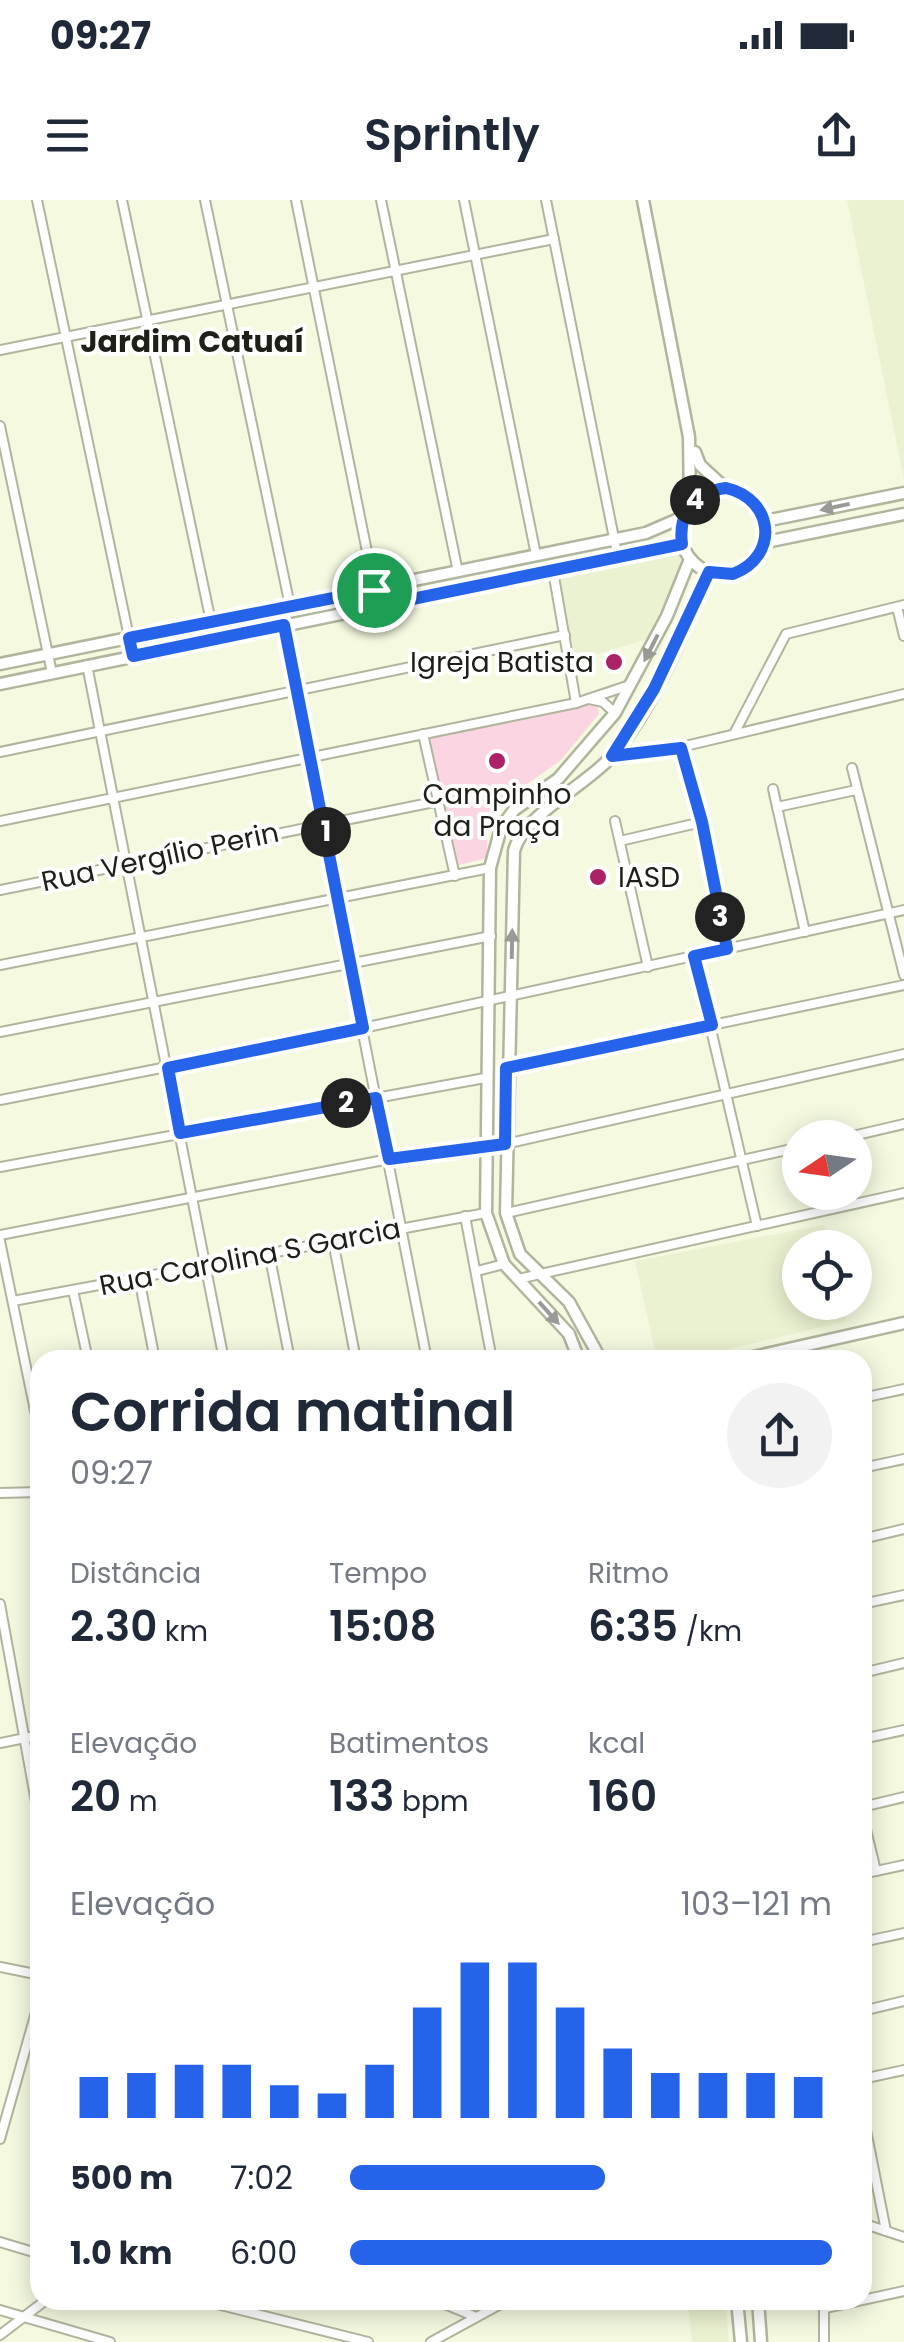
<!DOCTYPE html>
<html lang="pt">
<meta charset="utf-8">
<style>
:root{--surface:#fff;--page:#f2f2f3;--text:#1f2937;--muted:#747a83;--accent:#2563eb}
body{margin:0;font-family:Poppins,sans-serif;background:var(--page);color:var(--text);height:100vh;display:flex;flex-direction:column;font-size:38px;white-space:nowrap}
*{box-sizing:border-box;margin:0}
p{font-size:32px;color:var(--muted)}
.icon{flex:none;width:55px;height:55px;fill:none;stroke:currentColor;stroke-width:2;stroke-linecap:round;stroke-linejoin:round}
.map{position:relative;flex:1;overflow:hidden}
.side{position:absolute;left:30px;top:1150px;width:842px;height:960px;display:flex;flex-direction:column;background:var(--surface);border-radius:30px;box-shadow:0 5px 25px #0003}
.side>*{flex:none}
.needle{width:65px;rotate:257deg}
.tools{position:absolute;left:782px;top:920px;display:grid;gap:20px}
.tools a{display:grid;place-items:center;width:90px;height:90px;border-radius:50%;background:var(--surface);box-shadow:0 5px 25px #0003;font-size:50px}
.pin{position:absolute;display:grid;place-items:center;width:85px;height:85px;color:#fff;margin:-42px;border:5px solid #fff;border-radius:50%;box-shadow:0 2px 10px #0007}
.km{position:absolute;width:50px;height:50px;margin:-25px;border-radius:50%;background:#222;color:#fff;font-size:28px;line-height:50px;text-align:center}
.round{display:grid;place-items:center;flex:none;width:105px;height:105px;border-radius:52px;background:var(--page)}
.summary{display:flex;align-items:center;justify-content:space-between;height:170px;padding:0 40px}
h1{font-size:55px;font-weight:600;line-height:75px}
.figures{display:grid;grid-template-columns:repeat(3,1fr);gap:15px;height:170px;padding:10px 40px}
.figures div{display:grid;align-content:center}
.figures b{font-size:42px;font-weight:600}
.figures small{font-size:28px;font-weight:400}
.figures p{font-size:28px}
.chart{height:280px;padding:20px 40px}
.chart p{display:flex;justify-content:space-between}
.chart svg{width:100%;height:180px;margin-top:10px;stroke:var(--accent);stroke-width:6}
ul{padding:0 40px;list-style:none;font-size:32px}
li{display:grid;grid-template-columns:160px 120px 1fr;align-items:center;height:75px}
li i{height:25px;border-radius:12px;background:var(--accent)}
.status{display:flex;justify-content:space-between;align-items:center;height:70px;padding:0 50px;background:var(--surface);direction:ltr}
.status svg{height:28px;fill:currentColor}
header{display:flex;justify-content:space-between;align-items:center;height:130px;padding:0 40px;background:var(--surface);font-size:45px;font-weight:600}
.map>svg:first-child{display:block}
.built{fill:#ebf2d1}
.green{fill:#fbd5e2}
.lines{fill:none;stroke-linecap:round;stroke-linejoin:round}
.street-casing{stroke:#b0b59d;stroke-width:12}
.secondary-casing{stroke:#b0b59d;stroke-width:15}
.street{stroke:#fff;stroke-width:8}
.secondary{stroke:#fff;stroke-width:10}
.oneway{fill:#9a9b97}
.route-casing{stroke:#fff;stroke-width:20}
.route{stroke:#2563eb;stroke-width:12}
.poi-dot{fill:#ab2267;stroke:#fff;stroke-width:4}
.labels{text-anchor:middle;dominant-baseline:central;stroke-width:8;stroke-linejoin:round;paint-order:stroke}
.poi-label{font-size:28px;fill:#1e2017;stroke:#fff;text-anchor:end}
.street-label{font-size:28px;fill:#1e2017;stroke:#fff}
.neighbourhood-label{font-size:30px;font-weight:bold;fill:#1e2017;stroke:#fff}
</style>
<div class="status"><b>09:27</b><svg viewBox="0 0 49 12"><path d="M0 12V9h3v3zM5 12V6h3v6zM10 12V3h3v9zM15 12V0h3v12zM26 1h20v11H26zM47 4h2v5h-2z"/></svg></div>
<header><svg class="icon" aria-label="menu" viewBox="0 0 24 24"><path d="M4 6h16M4 12h16M4 18h16"/></svg>Sprintly<svg class="icon" aria-label="share" viewBox="0 0 24 24"><path d="M12 15V3M7 8l5-5 5 5M5 13v7h14v-7"/></svg></header>
<div class="map">
<svg width="904" height="2142" viewBox="0 0 904 2142">
<rect width="100%" height="100%" fill="#f4f9e0"/>
<g class="built">
<polygon points="847,0 904,0 904,279"/>
<polygon points="681,349 685,360 647,439 576,461 558,376"/>
<polygon points="824,1025 829,1047 800,1048 800,1102 842,1103 846,1121 685,1160 657,1160 635,1061"/>
<polygon points="688,2100 725,2100 729,2142 692,2142"/>
</g>
<polygon class="green" points="596,503 599,514 560,561 507,598 487,623 487,658 459,665 429,538"/>
<g class="lines">
<defs>
<g id="street">
<polyline points="37,0 133,456"/>
<polyline points="122,0 211,422"/>
<polyline points="205,0 290,406"/>
<polyline points="296,0 378,406"/>
<polyline points="381,0 458,372"/>
<polyline points="464,0 536,355"/>
<polyline points="546,0 618,358"/>
<polyline points="0,150 554,39"/>
<polyline points="0,226 52,473"/>
<polyline points="553,371 576,503"/>
<polyline points="897,407 904,436"/>
<polyline points="283,425 427,1160"/>
<polyline points="87,465 224,1160"/>
<polyline points="589,499 603,502 615,513"/>
<polyline points="735,532 786,434 904,405"/>
<polyline points="423,534 455,676"/>
<polyline points="681,547 702,622 727,749"/>
<polyline points="0,552 565,435"/>
<polyline points="612,556 681,547 904,494"/>
<polyline points="852,568 904,775"/>
<polyline points="773,589 805,732"/>
<polyline points="777,607 856,590"/>
<polyline points="0,621 576,503 630,485"/>
<polyline points="615,621 648,767"/>
<polyline points="620,641 702,622"/>
<polyline points="0,690 439,601"/>
<polyline points="694,757 757,1026"/>
<polyline points="0,765 490,668"/>
<polyline points="0,832 491,736"/>
<polyline points="506,868 904,785"/>
<polyline points="0,900 363,828 904,710"/>
<polyline points="844,938 904,924"/>
<polyline points="0,967 485,878"/>
<polyline points="506,1013 800,947"/>
<polyline points="465,1016 492,1160"/>
<polyline points="0,1035 389,959 505,944 904,854"/>
<polyline points="0,1041 40,1235"/>
<polyline points="333,1041 356,1160"/>
<polyline points="269,1053 290,1160"/>
<polyline points="477,1071 504,1064"/>
<polyline points="139,1078 155,1160"/>
<polyline points="518,1079 904,993"/>
<polyline points="73,1090 88,1160"/>
<polyline points="13,1101 486,1013"/>
<polyline points="862,1198 904,1189"/>
<polyline points="862,1268 904,1259"/>
<polyline points="0,1293 40,1292"/>
<polyline points="862,1339 904,1329"/>
<polyline points="0,1404 40,1624"/>
<polyline points="862,1404 904,1395"/>
<polyline points="862,1473 904,1463"/>
<polyline points="862,1539 904,1530"/>
<polyline points="0,1543 40,1535"/>
<polyline points="862,1607 904,1597"/>
<polyline points="862,1613 876,1671"/>
<polyline points="862,1674 904,1665"/>
<polyline points="862,1742 904,1733"/>
<polyline points="0,1767 40,1775"/>
<polyline points="862,1811 904,1801"/>
<polyline points="862,1879 904,1870"/>
<polyline points="862,1910 886,2031"/>
<polyline points="0,1939 40,1798"/>
<polyline points="862,2023 904,2037"/>
<polyline points="0,2042 40,2054"/>
<polyline points="201,2100 368,2142"/>
<polyline points="435,2100 476,2117"/>
<polyline points="824,2100 824,2142"/>
<polyline points="826,2108 904,2091"/>
<polyline points="0,2110 110,2142"/>
<polyline points="0,2135 46,2100"/>
<polyline points="431,2142 508,2100"/>
</g>
<g id="secondary">
<polyline points="643,0 689,237 690,305"/>
<polyline points="695,252 700,265 726,289"/>
<circle cx="724" cy="332" r="43"/>
<polyline points="765,321 904,293"/>
<polyline points="766,342 904,314"/>
<polyline points="0,464 646,333 683,317"/>
<polyline points="0,484 683,344"/>
<polyline points="579,1160 569,1134 504,1064 486,1013 490,668 501,628 514,610 558,579 615,513 667,416 690,359"/>
<path d="M601,1160L569,1102L520,1054L506,1013L514,651C522,616 587,585 612,556C656,505 682,434 709,372"/>
<polyline points="740,1160 904,1123"/>
<polyline points="737,2100 741,2142"/>
<polyline points="758,2100 761,2142"/>
</g>
</defs>
<use href="#street" class="street-casing"/>
<use href="#secondary" class="secondary-casing"/>
<use href="#street" class="street"/>
<use href="#secondary" class="secondary"/>
</g>
<defs><path id="oneway-solid" d="M-6-.8H1V-3.2L6.5 0L1 3.2V.8H-6Z" transform="scale(2.5)"/></defs>
<g class="oneway">
<use href="#oneway-solid" transform="translate(835 307) rotate(168)"/>
<use href="#oneway-solid" transform="translate(651 448) rotate(117)"/>
<use href="#oneway-solid" transform="translate(512 744) rotate(-89)"/>
<use href="#oneway-solid" transform="translate(549 1113) rotate(48)"/>
</g>
<g class="lines">
<defs>
<path id="route" d="M726,288C774,299 780,356 733,374L709,372L654,489L612,556L681,548L702,622L727,749L694,756L712,825L506,868L505,944L389,959L376,898L180,933L168,868L363,828L284,425L133,456L129,438L374,390L378,406L682,344C678,313 694,292 726,288Z"/>
</defs>
<use href="#route" class="route-casing"/>
<use href="#route" class="route"/>
</g>
<g class="poi-dot">
<circle cx="614" cy="462" r="10"/>
<circle cx="497" cy="561" r="10"/>
<circle cx="598" cy="677" r="10"/>
</g>
<g class="labels">
<g class="poi-label">
<text x="594" y="462">Igreja Batista</text>
<text x="497" y="594" text-anchor="middle">Campinho<tspan x="497" dy="32">da Praça</tspan></text>
<text x="618" y="677" text-anchor="start">IASD</text>
</g>
<g class="street-label">
<text transform="translate(160 657) rotate(-12)">Rua Vergílio Perin</text>
<text transform="translate(250 1057) rotate(-11)">Rua Carolina S Garcia</text>
</g>
<g class="neighbourhood-label">
<text x="192" y="141">Jardim Catuaí</text>
</g>
</g>
</svg>
<div class="tools">
<a><svg class="needle" viewBox="-14 -14 28 28"><path d="M0-13l5 13h-10z" fill="#e53935"/><path d="M0 13l5-13h-10z" fill="#747a83"/></svg></a>
<a><svg class="icon" aria-label="locate" viewBox="0 0 24 24"><circle cx="12" cy="12" r="6"/><path d="M12 2v4M12 18v4M2 12h4M18 12h4"/></svg></a>
</div>
<div class="pin" style="left:374px;top:390px;background:#1e9e55"><svg class="icon" aria-label="arrive" viewBox="0 0 24 24"><path d="M6 21V4h12l-3 4 3 4H6"/></svg></div>
<b class="km" style="left:326px;top:632px">1</b>
<b class="km" style="left:346px;top:903px">2</b>
<b class="km" style="left:720px;top:717px">3</b>
<b class="km" style="left:695px;top:300px">4</b>
<section class="side">
<div class="summary"><div><h1>Corrida matinal</h1><p>09:27</p></div><a class="round"><svg class="icon" aria-label="share" viewBox="0 0 24 24"><path d="M12 15V3M7 8l5-5 5 5M5 13v7h14v-7"/></svg></a></div>
<div class="figures">
<div><p>Distância</p><b>2.30<small> km</small></b></div>
<div><p>Tempo</p><b>15:08</b></div>
<div><p>Ritmo</p><b>6:35<small> /km</small></b></div>
</div>
<div class="figures">
<div><p>Elevação</p><b>20<small> m</small></b></div>
<div><p>Batimentos</p><b>133<small> bpm</small></b></div>
<div><p>kcal</p><b>160</b></div>
</div>
<div class="chart"><p><span>Elevação</span>103–121 m</p>
<svg viewBox="0 0 160 44" preserveAspectRatio="none"><path d="M5 44V34M15 44V33M25 44V31M35 44V31M45 44V36M55 44V38M65 44V31M75 44V17M85 44V6M95 44V6M105 44V17M115 44V27M125 44V33M135 44V33M145 44V33M155 44V34"/></svg>
</div>
<ul>
<li><b>500 m</b>7:02<i style="width:53%"></i></li>
<li><b>1.0 km</b>6:00<i style="width:100%"></i></li>
</ul>
</section>
</div>
